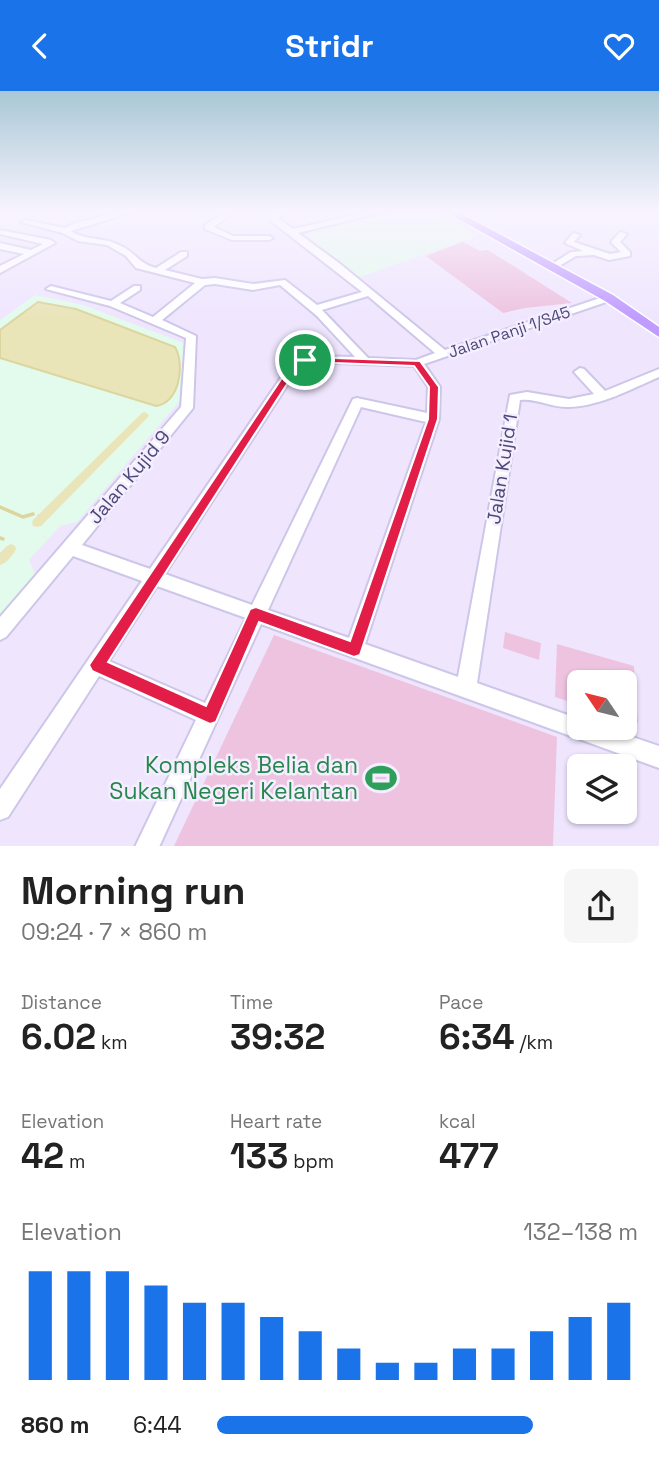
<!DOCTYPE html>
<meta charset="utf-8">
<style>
:root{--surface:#fff;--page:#f6f6f6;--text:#222;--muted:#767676;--accent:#1a73e8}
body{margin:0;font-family:"Space Grotesk",sans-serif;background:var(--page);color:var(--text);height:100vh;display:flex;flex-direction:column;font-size:26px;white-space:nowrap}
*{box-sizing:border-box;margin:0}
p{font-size:23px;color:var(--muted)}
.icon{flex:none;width:38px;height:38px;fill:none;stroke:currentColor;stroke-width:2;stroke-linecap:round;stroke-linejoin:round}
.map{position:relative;height:755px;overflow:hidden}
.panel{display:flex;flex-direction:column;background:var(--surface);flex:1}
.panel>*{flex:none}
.needle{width:46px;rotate:305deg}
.fabs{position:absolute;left:567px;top:579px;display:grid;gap:14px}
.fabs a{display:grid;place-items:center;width:70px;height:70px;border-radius:10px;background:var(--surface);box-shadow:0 2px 5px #0004;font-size:35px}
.pin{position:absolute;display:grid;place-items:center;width:60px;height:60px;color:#fff;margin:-30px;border:4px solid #fff;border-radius:50%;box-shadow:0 2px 7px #0007}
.round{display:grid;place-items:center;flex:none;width:74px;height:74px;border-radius:10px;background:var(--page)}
.overview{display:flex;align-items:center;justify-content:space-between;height:119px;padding:0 21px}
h1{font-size:38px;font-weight:700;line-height:52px}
.figures{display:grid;grid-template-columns:repeat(3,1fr);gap:10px;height:119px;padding:7px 21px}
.figures div{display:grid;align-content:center}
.figures b{font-size:35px;font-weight:700}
.figures small{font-size:19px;font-weight:400}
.figures p{font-size:19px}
.chart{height:196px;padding:14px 21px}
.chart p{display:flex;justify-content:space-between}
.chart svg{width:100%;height:126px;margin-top:7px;stroke:var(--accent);stroke-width:6}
ul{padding:0 21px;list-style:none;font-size:23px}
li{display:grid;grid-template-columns:112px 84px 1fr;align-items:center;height:52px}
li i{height:18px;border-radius:9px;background:var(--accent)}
header{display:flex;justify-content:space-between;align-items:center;height:91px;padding:0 21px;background:var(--accent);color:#fff;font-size:32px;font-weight:700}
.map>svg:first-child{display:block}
.education{fill:#e3fbec}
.green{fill:#edc3e0}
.water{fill:#eae4b9;stroke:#dcd59e;stroke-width:2}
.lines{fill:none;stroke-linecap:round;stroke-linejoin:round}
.stream{stroke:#dcd59e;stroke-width:3.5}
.canal{fill:#eae4b9;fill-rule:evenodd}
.minor-casing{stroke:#cdc6e9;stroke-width:4}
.major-casing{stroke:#fff;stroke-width:3}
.minor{fill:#fff;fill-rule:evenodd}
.major{fill:#c09cff;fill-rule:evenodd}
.route{fill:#e11d48;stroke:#fff;stroke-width:2;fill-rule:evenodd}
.labels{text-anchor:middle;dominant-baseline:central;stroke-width:5;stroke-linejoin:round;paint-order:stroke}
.far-street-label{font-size:16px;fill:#4d487a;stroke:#f4eeff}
.street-label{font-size:19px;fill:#4d487a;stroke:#f4eeff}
.near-leisure-label{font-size:23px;fill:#27864d;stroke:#f4eeff;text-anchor:end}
</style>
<header><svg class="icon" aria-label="back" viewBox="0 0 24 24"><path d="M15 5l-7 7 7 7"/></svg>Stridr<svg class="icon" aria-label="heart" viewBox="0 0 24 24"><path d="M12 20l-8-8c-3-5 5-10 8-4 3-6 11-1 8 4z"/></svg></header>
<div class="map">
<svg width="659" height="756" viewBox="0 0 659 756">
<rect width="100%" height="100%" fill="#efe6fe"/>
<g class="education">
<polygon points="390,121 439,121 477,145 357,187 304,142"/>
<polygon points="35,204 83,214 189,254 184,305 77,431 60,435 29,469 35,483 0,524 0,229"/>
</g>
<g class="green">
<polygon points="463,151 480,160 488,159 572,212 525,217 503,222 426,165"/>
<polygon points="505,541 541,552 539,569 503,557"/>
<polygon points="274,544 557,646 553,755 174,755"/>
<polygon points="557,553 634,575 638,632 625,628 625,592 579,592 579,614 555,606"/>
</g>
<path class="water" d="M38,211L76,218L175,256C185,273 180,312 156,315L0,267V239Z"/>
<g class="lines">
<g class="stream">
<polyline points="0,416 23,426 33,423"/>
<polyline points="39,425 42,426"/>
<polyline points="0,447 3,448"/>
</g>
<g class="canal">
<polygon points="145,321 149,324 148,326 41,435 37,436 33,435 32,432 33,429 142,322"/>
<path d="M11,453L15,455L16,458C13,464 7,472 0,474V462L7,455Z"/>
</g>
<defs>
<g id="minor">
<path d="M121,121H132L71,140C85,150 104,146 119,154C136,161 137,172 156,177L181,161H187V165L165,179L202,188L215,187L253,193L285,189L317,214L362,201L271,130V122L287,121L278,127L293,138L369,121H383L298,142L339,172L445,259L606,205H612V209L424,273L440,296L439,328L365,553L458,586L510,304L527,301L569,308L594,303L574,281L580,277L584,278L605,300L659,278V286C631,298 601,315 569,316C552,317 537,307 520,309L477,592L579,628V637H606L659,655V677L261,533L159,756H135L196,629L99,585L8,726L0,729V698L142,490L73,465L6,546L0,549V526L181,316L186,247L110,215L46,198L51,195L111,210L134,195H140V199L120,212L153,226L195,192L136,177L126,165L107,154L78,150L63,142L21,131L25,129L65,137L75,132ZM215,193L253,199L280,194L317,225L355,266L310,265L291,272L150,478L82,454L193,317L196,245L162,229L205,194ZM368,205L435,262L416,269L368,267L322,219ZM311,271L414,275L428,296L427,322L357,307L353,308L252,514L165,483L299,276ZM361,316L426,331L349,547L268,519ZM157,495L246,527L205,612L109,570Z"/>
<polygon points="223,122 230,124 214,136 233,145 269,145 273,147 269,149 232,149 205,138 205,134"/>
<polygon points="0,139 51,149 55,152 0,182 0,175 24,163 0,158 0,152 31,159 43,153 0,143"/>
<polygon points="620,141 627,143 620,151 630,161 630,165 609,169 594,164 576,165 554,178 547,176 571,161 583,160 565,152 573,142 580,144 574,151 610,163 621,161 611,151"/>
</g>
<polygon id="major" points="446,121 458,121 613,204 659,236 659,246 605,210"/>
</defs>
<use href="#minor" class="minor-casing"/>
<use href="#major" class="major-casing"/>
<use href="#minor" class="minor"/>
<use href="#major" class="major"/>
</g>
<linearGradient id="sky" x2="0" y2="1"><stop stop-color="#a9c7d5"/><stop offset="0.53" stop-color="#f8f4ff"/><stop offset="1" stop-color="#f8f4ff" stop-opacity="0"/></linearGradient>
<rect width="659" height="227" fill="url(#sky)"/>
<path class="route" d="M305,266L420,270L439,296L438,328L360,564L354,566L259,531L216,631L210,633L92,580L89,574L292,272ZM307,271L414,275L429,296L428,328L350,550L256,516L250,518L206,615L108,571L298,276Z"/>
<defs>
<symbol id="stadium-bare" viewBox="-9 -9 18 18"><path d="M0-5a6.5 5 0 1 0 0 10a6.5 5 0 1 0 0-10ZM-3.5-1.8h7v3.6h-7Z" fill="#2e9e5b" stroke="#f4eeff" stroke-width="2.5" paint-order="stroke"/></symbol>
</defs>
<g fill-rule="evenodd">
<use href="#stadium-bare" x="359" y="665" width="44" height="44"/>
</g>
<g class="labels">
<g class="far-street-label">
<text transform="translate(509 241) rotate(-19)">Jalan Panji 1/S45</text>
</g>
<g class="street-label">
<text transform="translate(502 378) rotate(-81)">Jalan Kujid 1</text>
<text transform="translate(129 386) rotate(-50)">Jalan Kujid 9</text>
</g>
<g class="near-leisure-label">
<text x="358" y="674">Kompleks Belia dan<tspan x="358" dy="26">Sukan Negeri Kelantan</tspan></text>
</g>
</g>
</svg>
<div class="fabs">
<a><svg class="needle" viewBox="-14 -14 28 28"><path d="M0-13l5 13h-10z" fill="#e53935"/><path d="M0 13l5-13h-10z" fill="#767676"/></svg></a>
<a><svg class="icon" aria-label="layers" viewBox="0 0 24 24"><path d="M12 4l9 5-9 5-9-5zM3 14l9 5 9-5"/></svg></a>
</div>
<div class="pin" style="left:305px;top:269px;background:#1e9e55"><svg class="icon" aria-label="arrive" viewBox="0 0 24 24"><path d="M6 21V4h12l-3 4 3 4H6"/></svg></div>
</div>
<section class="panel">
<div class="overview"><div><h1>Morning run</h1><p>09:24 · 7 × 860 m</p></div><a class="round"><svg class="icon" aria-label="share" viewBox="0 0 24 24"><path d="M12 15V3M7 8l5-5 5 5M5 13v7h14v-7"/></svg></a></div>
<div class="figures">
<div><p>Distance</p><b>6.02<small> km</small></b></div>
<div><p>Time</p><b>39:32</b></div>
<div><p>Pace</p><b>6:34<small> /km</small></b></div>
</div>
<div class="figures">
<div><p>Elevation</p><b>42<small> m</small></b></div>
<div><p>Heart rate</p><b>133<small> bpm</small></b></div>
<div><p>kcal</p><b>477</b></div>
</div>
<div class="chart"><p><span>Elevation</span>132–138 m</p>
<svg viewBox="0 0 160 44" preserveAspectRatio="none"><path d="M5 44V6M15 44V6M25 44V6M35 44V11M45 44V17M55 44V17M65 44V22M75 44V27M85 44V33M95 44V38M105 44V38M115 44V33M125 44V33M135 44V27M145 44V22M155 44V17"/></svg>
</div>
<ul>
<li><b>860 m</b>6:44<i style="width:75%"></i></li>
</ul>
</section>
